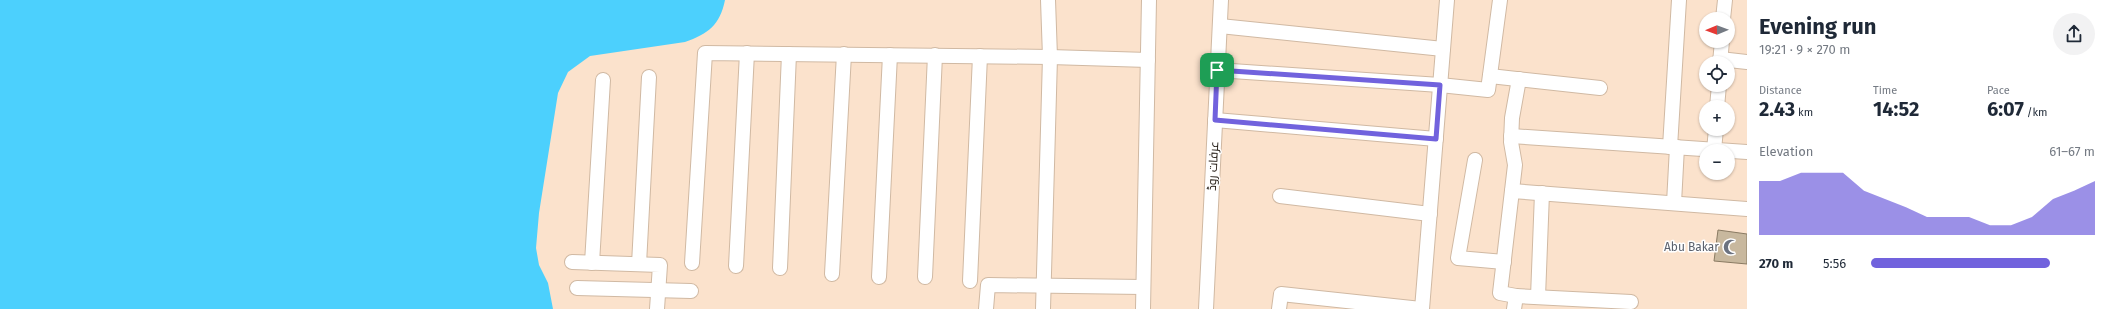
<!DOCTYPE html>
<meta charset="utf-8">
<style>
:root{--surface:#fff;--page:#f2f2f3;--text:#1f2937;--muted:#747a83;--accent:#7162dd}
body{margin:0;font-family:"Fira Sans",Cairo,sans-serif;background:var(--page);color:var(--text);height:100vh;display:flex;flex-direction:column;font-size:15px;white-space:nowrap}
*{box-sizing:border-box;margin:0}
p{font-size:13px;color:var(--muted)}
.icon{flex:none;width:22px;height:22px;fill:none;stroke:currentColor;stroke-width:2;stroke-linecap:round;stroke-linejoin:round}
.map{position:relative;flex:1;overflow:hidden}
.sheet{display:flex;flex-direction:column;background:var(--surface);width:360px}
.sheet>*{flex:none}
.needle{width:26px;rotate:269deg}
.fabs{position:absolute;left:1699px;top:12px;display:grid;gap:8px}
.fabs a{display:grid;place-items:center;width:36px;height:36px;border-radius:50%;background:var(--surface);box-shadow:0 1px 3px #0004;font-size:20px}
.pin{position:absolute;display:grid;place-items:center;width:34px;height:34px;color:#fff;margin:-17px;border-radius:8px;box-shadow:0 2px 6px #0006}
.round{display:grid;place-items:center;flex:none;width:42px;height:42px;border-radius:21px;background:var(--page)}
.overview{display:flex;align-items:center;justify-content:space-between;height:68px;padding:0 12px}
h1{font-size:22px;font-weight:700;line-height:30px}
.metrics{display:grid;grid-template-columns:repeat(3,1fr);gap:6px;height:68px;padding:4px 12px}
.metrics div{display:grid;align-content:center}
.metrics b{font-size:20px;font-weight:700}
.metrics small{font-size:11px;font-weight:400}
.metrics p{font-size:11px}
.chart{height:112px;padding:8px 12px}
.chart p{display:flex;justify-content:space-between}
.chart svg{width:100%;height:72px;margin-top:4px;fill:var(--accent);opacity:.7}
ul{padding:0 12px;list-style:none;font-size:13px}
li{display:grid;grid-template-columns:64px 48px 1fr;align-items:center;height:30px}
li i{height:10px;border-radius:5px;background:var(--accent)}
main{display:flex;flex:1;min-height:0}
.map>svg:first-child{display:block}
.water{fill:#4cd0fd}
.building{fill:#c8b89e;stroke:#897a62}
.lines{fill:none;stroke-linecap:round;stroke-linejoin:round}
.minor-casing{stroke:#d0b9a3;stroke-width:16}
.minor{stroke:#fff;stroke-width:14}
.route-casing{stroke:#fff;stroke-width:8}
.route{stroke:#7162dd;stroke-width:5}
.labels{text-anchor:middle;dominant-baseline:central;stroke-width:3;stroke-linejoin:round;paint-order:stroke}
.street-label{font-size:12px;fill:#150d06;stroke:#fff}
.worship-label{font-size:12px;fill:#5b616d;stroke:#fff;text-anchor:end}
</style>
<main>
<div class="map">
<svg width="1747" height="309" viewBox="0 0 1747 309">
<rect width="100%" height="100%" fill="#fbe2cc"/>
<path class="water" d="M0,0H725C720,25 708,34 685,42L590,56L568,72L558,93L539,213L536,248L539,265L548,283L553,309H0Z"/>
<polygon class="building" points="1718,230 1747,234 1747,264 1714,261"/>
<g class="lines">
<defs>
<g id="minor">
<polyline points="1723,19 1725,0"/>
<polyline points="1220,26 1443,49"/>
<polyline points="1720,59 1747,62"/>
<polyline points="1720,63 1722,41"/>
<polyline points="1217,70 1440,85 1488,90 1500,0"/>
<polyline points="1490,76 1600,88"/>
<polyline points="1717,107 1719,85"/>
<polyline points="1215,120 1436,139"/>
<polyline points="1511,136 1747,152"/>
<polyline points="1670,147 1679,0"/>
<polyline points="1714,150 1716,129"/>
<polyline points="1475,160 1458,258 1504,262"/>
<polyline points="1512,191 1747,209"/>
<polyline points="1280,196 1430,214"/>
<polyline points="1674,203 1677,147"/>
<polyline points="572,262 660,265 657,309"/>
<polyline points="592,263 603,80"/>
<polyline points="692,263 705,53 1050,57 1148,60"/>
<polyline points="639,264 649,77"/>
<polyline points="736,266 747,53"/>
<polyline points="780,268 789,54"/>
<polyline points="832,274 844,54"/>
<polyline points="879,277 890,55"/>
<polyline points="925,277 935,55"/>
<polyline points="970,281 980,56"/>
<polyline points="577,288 691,291"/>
<polyline points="1516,296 1631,302"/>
<polyline points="1538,297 1542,193"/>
<polyline points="986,309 988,285 1143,287"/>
<polyline points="1043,309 1050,57 1048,0"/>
<polyline points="1143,309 1149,0"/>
<polyline points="1206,309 1221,0"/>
<polyline points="1279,309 1281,294 1421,309"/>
<polyline points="1422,309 1447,0"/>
<polyline points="1514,309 1516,296 1500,293 1515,165 1511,142 1512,118 1519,79"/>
</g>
</defs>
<use href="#minor" class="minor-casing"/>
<use href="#minor" class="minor"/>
</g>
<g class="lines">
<defs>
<polygon id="route" points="1217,70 1440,85 1436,139 1215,120"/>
</defs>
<use href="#route" class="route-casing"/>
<use href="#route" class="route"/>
</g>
<defs>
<symbol id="mosque-bare" viewBox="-9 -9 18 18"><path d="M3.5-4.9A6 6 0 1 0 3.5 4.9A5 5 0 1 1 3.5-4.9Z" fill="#6b7280" stroke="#fff" stroke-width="2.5" paint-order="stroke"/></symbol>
</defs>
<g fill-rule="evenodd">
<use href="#mosque-bare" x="1720" y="236" width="22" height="22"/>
</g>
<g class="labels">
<g class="street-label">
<text transform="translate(1213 166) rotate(-87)">عرفات روڈ</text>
</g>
<g class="worship-label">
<text x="1719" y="247">Abu Bakar</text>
</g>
</g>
</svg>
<div class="fabs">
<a><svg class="needle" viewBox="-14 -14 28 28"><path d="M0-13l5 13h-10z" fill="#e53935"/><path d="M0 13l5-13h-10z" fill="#747a83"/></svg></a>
<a><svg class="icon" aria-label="locate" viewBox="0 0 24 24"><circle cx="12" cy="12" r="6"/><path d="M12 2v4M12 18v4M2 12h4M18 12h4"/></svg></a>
<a>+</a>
<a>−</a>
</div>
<div class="pin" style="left:1217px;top:70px;background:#1e9e55"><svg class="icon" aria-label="arrive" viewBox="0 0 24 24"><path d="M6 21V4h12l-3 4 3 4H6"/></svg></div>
</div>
<section class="sheet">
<div class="overview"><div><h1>Evening run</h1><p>19:21 · 9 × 270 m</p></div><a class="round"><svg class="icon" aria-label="share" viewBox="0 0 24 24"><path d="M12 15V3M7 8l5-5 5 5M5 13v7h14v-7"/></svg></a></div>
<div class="metrics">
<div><p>Distance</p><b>2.43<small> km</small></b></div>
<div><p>Time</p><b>14:52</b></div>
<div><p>Pace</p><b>6:07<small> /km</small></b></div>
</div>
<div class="chart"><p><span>Elevation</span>61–67 m</p>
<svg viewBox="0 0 160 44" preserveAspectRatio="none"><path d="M0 44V11L10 11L20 6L30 6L40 6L50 17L60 22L70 27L80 33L90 33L100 33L110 38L120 38L130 33L140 22L150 17L160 11V44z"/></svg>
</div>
<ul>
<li><b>270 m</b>5:56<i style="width:80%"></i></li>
</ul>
</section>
</main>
